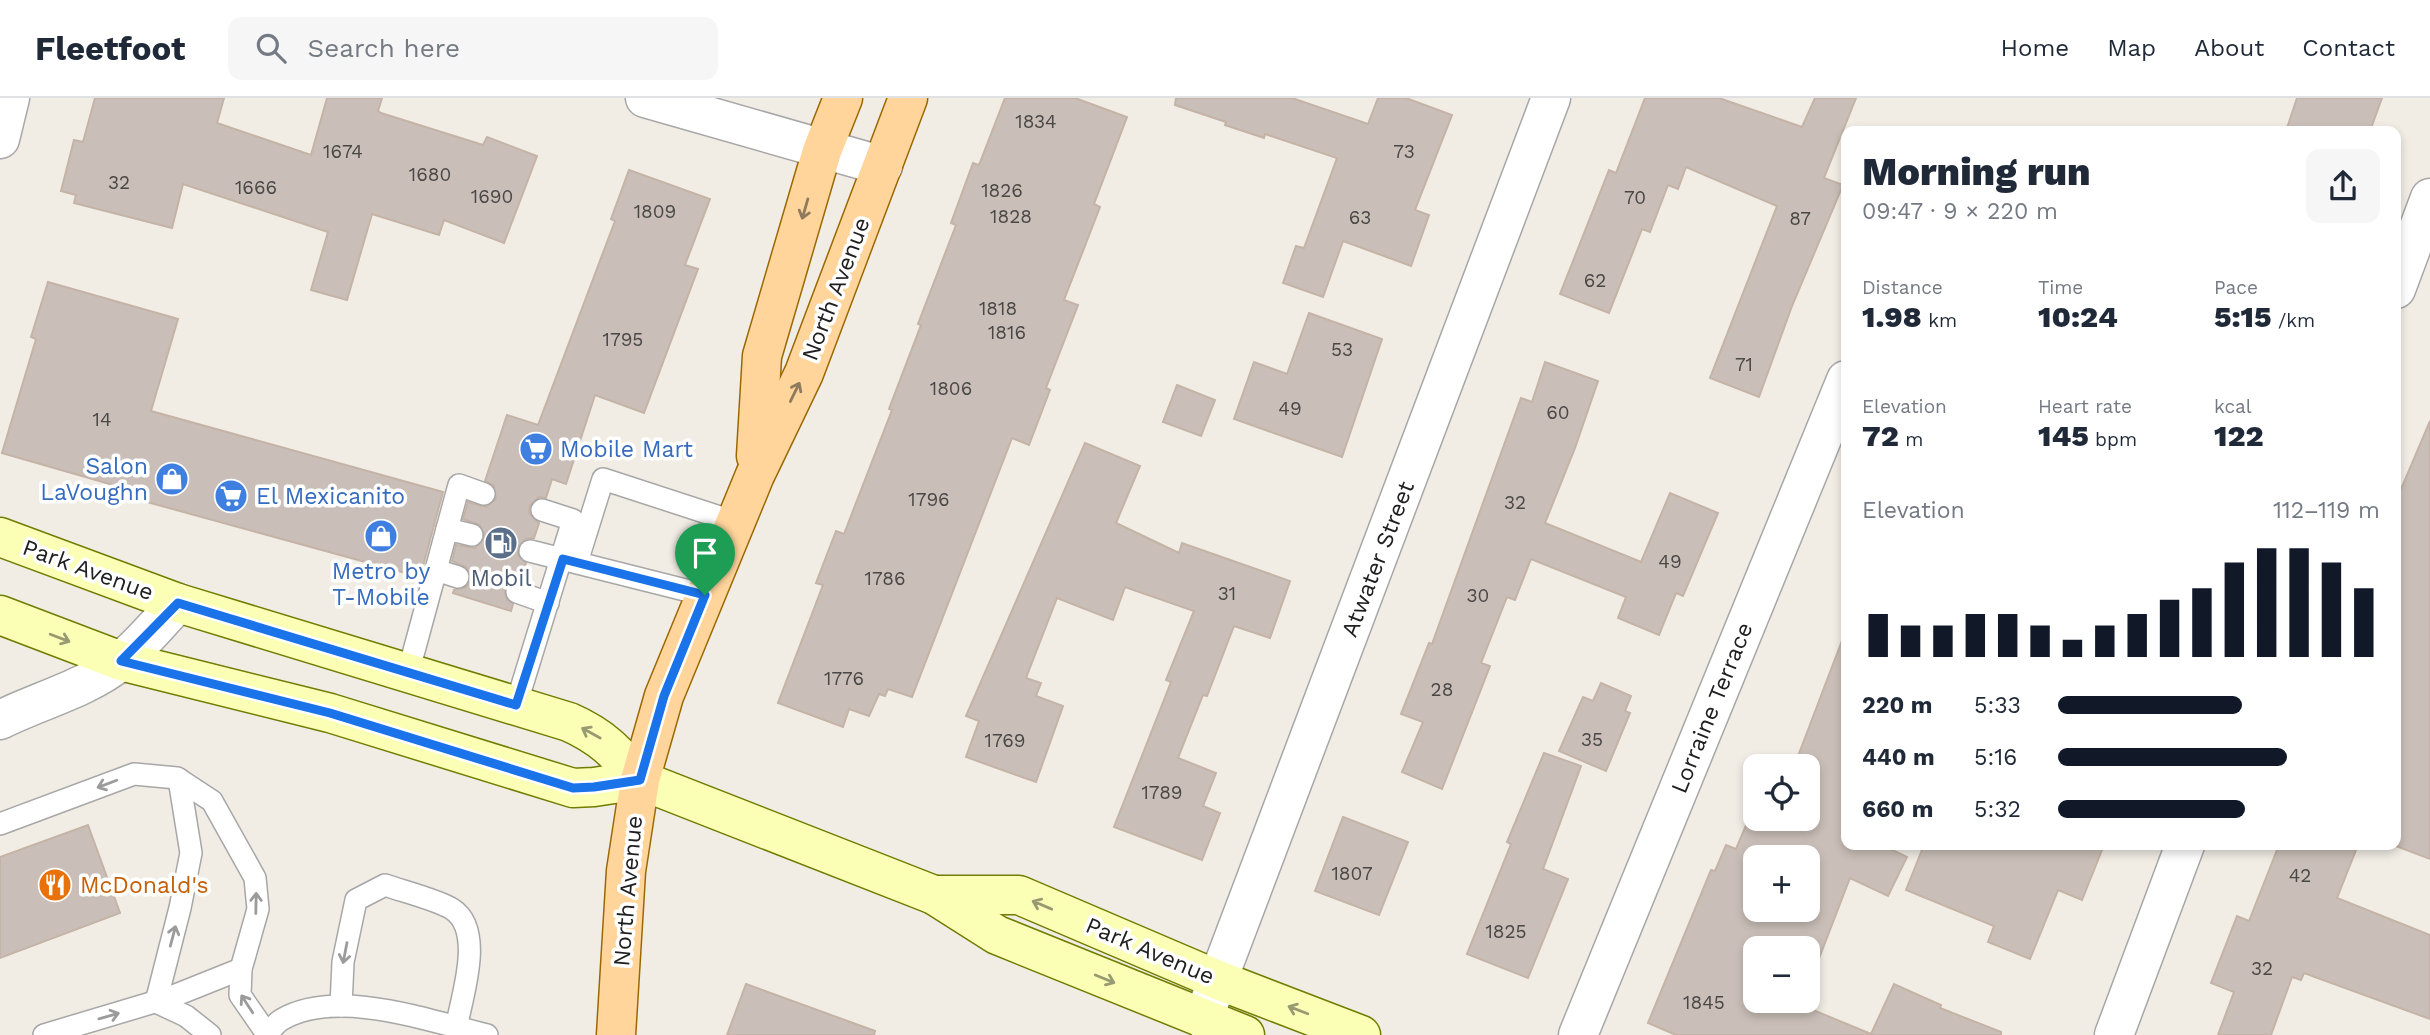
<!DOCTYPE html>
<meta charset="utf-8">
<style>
:root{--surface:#fff;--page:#f6f6f7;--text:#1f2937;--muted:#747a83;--line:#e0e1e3;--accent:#111827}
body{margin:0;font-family:"Work Sans",sans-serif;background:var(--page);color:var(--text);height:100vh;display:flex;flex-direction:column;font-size:26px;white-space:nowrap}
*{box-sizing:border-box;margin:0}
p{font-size:23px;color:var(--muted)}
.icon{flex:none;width:38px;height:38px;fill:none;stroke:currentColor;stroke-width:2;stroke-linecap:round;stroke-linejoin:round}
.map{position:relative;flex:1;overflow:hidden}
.side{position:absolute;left:1841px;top:28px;width:560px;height:724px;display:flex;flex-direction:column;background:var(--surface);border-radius:14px;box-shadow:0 4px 10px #0003}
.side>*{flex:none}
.tools{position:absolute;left:1743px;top:656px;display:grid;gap:14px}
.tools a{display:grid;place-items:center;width:77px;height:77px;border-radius:14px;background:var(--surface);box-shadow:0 4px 10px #0003;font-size:35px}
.pin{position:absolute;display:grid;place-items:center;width:60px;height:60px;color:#fff;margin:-72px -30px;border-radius:50% 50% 50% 0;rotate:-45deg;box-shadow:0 0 7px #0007}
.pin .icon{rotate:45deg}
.round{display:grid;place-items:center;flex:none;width:74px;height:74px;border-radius:14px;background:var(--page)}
.head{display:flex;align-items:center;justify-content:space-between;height:119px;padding:0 21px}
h1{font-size:38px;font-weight:800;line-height:52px}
.metrics{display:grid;grid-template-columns:repeat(3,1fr);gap:10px;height:119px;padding:7px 21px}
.metrics div{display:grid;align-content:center}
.metrics b{font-size:30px;font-weight:800}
.metrics small{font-size:19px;font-weight:400}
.metrics p{font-size:19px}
.chart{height:196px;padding:14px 21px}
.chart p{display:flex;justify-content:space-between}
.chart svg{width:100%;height:126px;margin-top:7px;stroke:var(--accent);stroke-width:6}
ul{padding:0 21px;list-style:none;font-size:23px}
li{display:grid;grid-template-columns:112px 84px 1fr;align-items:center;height:52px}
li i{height:18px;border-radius:9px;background:var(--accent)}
header{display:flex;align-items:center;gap:42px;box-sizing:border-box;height:98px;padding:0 35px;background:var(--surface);border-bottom:2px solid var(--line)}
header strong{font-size:33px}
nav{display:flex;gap:38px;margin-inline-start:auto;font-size:24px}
.search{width:490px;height:63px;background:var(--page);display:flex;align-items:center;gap:18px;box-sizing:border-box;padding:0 24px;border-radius:14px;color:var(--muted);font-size:26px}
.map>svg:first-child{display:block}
.building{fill:#cabfb8;stroke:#c4b3a6;stroke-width:2;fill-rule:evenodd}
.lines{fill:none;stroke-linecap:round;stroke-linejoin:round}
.service-casing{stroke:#a7a7a7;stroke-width:24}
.minor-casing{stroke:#a7a7a7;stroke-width:41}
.tertiary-casing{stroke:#a7a7a7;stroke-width:41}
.secondary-casing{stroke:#6f7d00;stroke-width:41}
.primary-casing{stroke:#9b6800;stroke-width:41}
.service{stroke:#fff;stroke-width:21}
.minor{stroke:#fff;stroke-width:38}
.tertiary{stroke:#fff;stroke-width:38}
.secondary{stroke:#fbffb5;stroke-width:38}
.primary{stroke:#ffd59c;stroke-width:38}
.oneway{stroke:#907a5e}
.oneway2{stroke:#989b72}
.oneway3{stroke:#9b9b9b}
.route-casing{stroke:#fff;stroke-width:14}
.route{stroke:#1a73e8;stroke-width:9}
.labels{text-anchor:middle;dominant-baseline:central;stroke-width:7;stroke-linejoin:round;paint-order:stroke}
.number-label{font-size:19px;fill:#4a4846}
.street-label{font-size:23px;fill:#202020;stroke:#fff}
.shop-label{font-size:23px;fill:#366cbe;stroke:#fff;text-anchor:start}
.service-label{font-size:23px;fill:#4e5e75;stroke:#fff}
.food-label{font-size:23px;fill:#c56008;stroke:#fff;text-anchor:start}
</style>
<header>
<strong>Fleetfoot</strong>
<div class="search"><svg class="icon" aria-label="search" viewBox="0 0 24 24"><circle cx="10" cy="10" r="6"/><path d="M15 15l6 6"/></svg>Search here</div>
<nav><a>Home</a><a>Map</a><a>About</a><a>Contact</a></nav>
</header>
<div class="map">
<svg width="2430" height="937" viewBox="0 0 2430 937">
<rect width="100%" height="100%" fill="#f1ede5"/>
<g class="building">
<polygon points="95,0 224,0 217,25 311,57 327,0 382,0 378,13 381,15 483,47 487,39 537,58 504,145 444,122 439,137 372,116 347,202 311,192 328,134 183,86 172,130 74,105 76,97 61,93 74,42 83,44"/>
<polygon points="1005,0 1075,0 1127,19 1094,106 1100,109 1064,202 1078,207 1046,290 1050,292 1029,347 1012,340 912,599 888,591 885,598 879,596 869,618 849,611 843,629 778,605 823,487 816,485 836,433 844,436 892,312 889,311 921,227 918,226 956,127 951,125 973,65 979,67"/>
<polygon points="1176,0 1292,0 1368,26 1378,0 1406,0 1452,17 1415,112 1429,117 1411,168 1343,143 1323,199 1283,185 1296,148 1304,150 1337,60 1265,36 1264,40 1225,27 1226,24 1175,7"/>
<polygon points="1645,0 1719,0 1802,29 1815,0 1856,0 1824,80 1843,87 1792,208 1759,299 1710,280 1777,108 1686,69 1678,91 1668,87 1650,134 1642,131 1609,215 1560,196 1609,72 1616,75"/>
<polygon points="2297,0 2382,0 2370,33 2286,33"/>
<polygon points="629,72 710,101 685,167 698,171 644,315 595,297 566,386 552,381 546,400 539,399 530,407 529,415 539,425 534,440 526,441 518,449 518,457 526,465 521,481 509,484 504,490 507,502 513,506 511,513 453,495 454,492 466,489 471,482 467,470 452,463 456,447 475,450 485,439 480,427 463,421 468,404 486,409 496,401 494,388 485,383 507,317 538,327 615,123 611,121"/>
<polygon points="48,184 178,221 151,313 443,394 420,479 147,404 148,397 2,355 36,241 31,239"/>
<polygon points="1309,215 1382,241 1342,359 1234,321 1254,264 1287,276"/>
<polygon points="1545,264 1598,283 1575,350 1545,425 1641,464 1670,395 1718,415 1683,498 1676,495 1659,537 1618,520 1626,499 1531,461 1515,502 1507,499 1481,565 1490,568 1442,691 1402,674 1423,624 1401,616 1429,545 1432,546 1521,300 1532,304"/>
<polygon points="1177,287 1215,302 1201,338 1163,324"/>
<polygon points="2430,323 2430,761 2396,748 2396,403"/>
<polygon points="1085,345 1140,368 1116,425 1179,455 1182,445 1290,483 1270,540 1234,528 1207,598 1203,597 1178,660 1216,675 1203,708 1220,715 1202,762 1114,729 1171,584 1166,582 1194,513 1125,489 1113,522 1057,500 1026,580 1041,585 1036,598 1063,608 1036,684 966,659 979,623 966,618"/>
<path d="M1843,540H1846V747H1882L1907,759L1888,798L1850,780L1808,889V850H1755V903H1802L1801,907L1871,936L1894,886L1941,907L1940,910L2001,934V937H1676L1648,925L1711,772L1715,773L1726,747L1736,751L1755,706V721H1808V668H1783L1785,662L1795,666ZM1755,760H1808V812H1755Z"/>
<polygon points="1601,585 1631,598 1625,613 1630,615 1606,673 1559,653 1583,599 1593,603"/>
<polygon points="1544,655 1581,668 1543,771 1568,781 1528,880 1467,856 1511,746 1507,744"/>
<polygon points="1343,719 1408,744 1379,817 1315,793"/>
<polygon points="88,727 120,815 0,860 0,759"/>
<polygon points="1924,747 2104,747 2082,802 2058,792 2030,861 1988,844 1994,828 1906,792"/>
<polygon points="2279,747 2358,747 2337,800 2430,837 2430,921 2304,875 2301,882 2292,879 2271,937 2218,937 2234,894 2211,885 2237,818 2249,823"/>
<polygon points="746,886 875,933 874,937 727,937"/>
</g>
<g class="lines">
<defs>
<g id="service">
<polyline points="447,431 459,387 484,396"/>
<polyline points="530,453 705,497"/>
<polyline points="577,464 603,381 735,424"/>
<polyline points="436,472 458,479"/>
<polyline points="517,494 548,505"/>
<polyline points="408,575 447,431 472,437"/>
<polyline points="516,607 573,422 542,412"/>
<polyline points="179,681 191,755 180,810 156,904 186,918 210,937"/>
<polyline points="0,726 134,676 177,680 212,703 255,780 258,811 241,871 240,897 267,936"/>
<path d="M341,908L343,864L356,802L385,787C402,793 438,802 452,811C485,832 462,898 456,930"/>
<polyline points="44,937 171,899 241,871"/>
<path d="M266,937C271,932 276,925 281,922C337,889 429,923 487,937"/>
</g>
<g id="minor">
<polyline points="645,0 883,68"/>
<polyline points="0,41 10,0"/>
<polyline points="2396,191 2430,100"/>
<polyline points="1203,921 1551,0"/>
<polyline points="1578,937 1846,282"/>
<polyline points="2114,937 2185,747"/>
</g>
<path id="tertiary" d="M0,622C40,602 86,591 121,563C142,546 159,524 178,505"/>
<g id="secondary">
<path d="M0,439L178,505L569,624C603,639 616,654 640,682L934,797L997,837L1245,937"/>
<polyline points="0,517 121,563 330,615 573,690 594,689 640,682"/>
<polyline points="934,797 1019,797 1218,882 1361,937"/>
</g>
<g id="primary">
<polyline points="756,358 762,258 822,53 843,0"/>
<polyline points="616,937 626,773 640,682 664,598 755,377 804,275 908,0"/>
</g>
</defs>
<use href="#service" class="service-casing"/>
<use href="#minor" class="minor-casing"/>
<use href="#tertiary" class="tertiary-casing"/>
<use href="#secondary" class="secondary-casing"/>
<use href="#primary" class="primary-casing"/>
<use href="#service" class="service"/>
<use href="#minor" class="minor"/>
<use href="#tertiary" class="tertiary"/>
<use href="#secondary" class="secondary"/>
<use href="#primary" class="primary"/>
</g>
<defs><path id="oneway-shaft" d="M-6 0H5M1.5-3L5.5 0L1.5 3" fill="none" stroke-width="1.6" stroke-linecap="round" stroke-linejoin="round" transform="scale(1.75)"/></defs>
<g class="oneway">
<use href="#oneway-shaft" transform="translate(805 111) rotate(106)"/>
<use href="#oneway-shaft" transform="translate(795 294) rotate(-64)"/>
</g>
<g class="oneway2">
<use href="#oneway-shaft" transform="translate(60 540) rotate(21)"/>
<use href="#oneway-shaft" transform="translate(591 635) rotate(-151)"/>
<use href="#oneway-shaft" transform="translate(1042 807) rotate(-157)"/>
<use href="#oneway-shaft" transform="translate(1105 881) rotate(22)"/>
<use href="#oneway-shaft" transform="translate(1298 912) rotate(-159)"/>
</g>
<g class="oneway3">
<use href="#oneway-shaft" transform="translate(107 686) rotate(159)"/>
<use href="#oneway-shaft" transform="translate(256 805) rotate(-89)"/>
<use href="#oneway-shaft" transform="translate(173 838) rotate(-75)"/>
<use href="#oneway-shaft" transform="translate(345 855) rotate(101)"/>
<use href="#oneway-shaft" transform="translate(247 906) rotate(-123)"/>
<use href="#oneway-shaft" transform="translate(109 918) rotate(-16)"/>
</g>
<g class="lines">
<defs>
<polygon id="route" points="563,461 705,497 664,598 640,682 594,689 573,690 330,615 121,563 178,505 516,607"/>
</defs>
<use href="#route" class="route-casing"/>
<use href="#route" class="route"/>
</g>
<defs>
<symbol id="supermarket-disc" viewBox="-11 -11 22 22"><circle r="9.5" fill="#3f7fe0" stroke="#fff"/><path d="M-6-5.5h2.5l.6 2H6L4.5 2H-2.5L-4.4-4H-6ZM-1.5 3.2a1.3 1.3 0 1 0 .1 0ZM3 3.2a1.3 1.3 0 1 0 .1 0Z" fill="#fff"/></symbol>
<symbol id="shop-disc" viewBox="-11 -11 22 22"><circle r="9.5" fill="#3f7fe0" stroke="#fff"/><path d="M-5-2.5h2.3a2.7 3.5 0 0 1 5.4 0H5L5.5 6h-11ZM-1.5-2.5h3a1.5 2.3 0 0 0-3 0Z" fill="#fff"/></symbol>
<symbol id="fuel-disc" viewBox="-11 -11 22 22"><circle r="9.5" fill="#5c6f8a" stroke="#fff"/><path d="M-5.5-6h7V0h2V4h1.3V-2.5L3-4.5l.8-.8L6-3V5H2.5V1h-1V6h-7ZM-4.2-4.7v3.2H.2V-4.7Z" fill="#fff"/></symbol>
<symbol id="restaurant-disc" viewBox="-11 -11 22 22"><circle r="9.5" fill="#e8710a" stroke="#fff"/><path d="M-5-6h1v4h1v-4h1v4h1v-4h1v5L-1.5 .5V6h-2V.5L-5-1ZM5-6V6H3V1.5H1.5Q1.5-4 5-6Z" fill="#fff"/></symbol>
</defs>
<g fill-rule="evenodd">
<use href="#supermarket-disc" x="517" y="332" width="38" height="38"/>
<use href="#shop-disc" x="153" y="362" width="38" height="38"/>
<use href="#supermarket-disc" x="212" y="379" width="38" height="38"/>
<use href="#shop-disc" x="362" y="419" width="38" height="38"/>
<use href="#fuel-disc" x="482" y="426" width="38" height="38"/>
<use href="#restaurant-disc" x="36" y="768" width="38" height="38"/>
</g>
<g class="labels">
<g class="number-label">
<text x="1036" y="23">1834</text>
<text x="343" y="53">1674</text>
<text x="1404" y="53">73</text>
<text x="430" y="76">1680</text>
<text x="119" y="84">32</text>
<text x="256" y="89">1666</text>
<text x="1002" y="92">1826</text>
<text x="492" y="98">1690</text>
<text x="1635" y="99">70</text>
<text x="655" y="113">1809</text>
<text x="1011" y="118">1828</text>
<text x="1360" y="119">63</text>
<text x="1800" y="120">87</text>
<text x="1595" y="182">62</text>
<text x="998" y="210">1818</text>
<text x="1007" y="234">1816</text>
<text x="623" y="241">1795</text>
<text x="1342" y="251">53</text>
<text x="1744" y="266">71</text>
<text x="951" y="290">1806</text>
<text x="1290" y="310">49</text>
<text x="1558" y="314">60</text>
<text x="102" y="321">14</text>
<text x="929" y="401">1796</text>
<text x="1515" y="404">32</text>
<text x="1670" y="463">49</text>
<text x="885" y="480">1786</text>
<text x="1227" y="495">31</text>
<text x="1478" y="497">30</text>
<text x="844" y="580">1776</text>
<text x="1442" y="591">28</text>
<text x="1592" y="641">35</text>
<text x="1005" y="642">1769</text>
<text x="1162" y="694">1789</text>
<text x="1352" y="775">1807</text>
<text x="2300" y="777">42</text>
<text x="1506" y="833">1825</text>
<text x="2262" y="870">32</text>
<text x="1704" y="904">1845</text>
</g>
<g class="street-label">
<text transform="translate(836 191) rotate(-69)">North Avenue</text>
<text transform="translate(1378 461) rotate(-69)">Atwater Street</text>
<text transform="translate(88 472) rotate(20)">Park Avenue</text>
<text transform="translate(1712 610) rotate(-68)">Lorraine Terrace</text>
<text transform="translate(628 793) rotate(-85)">North Avenue</text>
<text transform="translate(1150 853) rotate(23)">Park Avenue</text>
</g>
<g class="shop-label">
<text x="560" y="351">Mobile Mart</text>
<text x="148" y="368" text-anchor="end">Salon<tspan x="148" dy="26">LaVoughn</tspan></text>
<text x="256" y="398">El Mexicanito</text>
<text x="381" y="473" text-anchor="middle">Metro by<tspan x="381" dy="26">T-Mobile</tspan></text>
</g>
<g class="service-label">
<text x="501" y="480">Mobil</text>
</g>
<g class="food-label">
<text x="80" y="787">McDonald's</text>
</g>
</g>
</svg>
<div class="tools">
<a><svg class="icon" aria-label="locate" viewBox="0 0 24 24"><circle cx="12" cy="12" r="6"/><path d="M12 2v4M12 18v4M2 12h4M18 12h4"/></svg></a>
<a>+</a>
<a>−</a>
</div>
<div class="pin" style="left:705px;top:497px;background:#1e9e55"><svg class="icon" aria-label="arrive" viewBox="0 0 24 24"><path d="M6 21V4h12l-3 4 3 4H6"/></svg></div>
<section class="side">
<div class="head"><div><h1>Morning run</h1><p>09:47 · 9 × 220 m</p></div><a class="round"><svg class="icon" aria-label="share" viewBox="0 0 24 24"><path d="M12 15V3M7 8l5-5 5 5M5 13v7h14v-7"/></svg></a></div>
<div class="metrics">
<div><p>Distance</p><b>1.98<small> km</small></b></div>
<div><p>Time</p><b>10:24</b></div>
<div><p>Pace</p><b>5:15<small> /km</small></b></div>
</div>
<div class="metrics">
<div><p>Elevation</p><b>72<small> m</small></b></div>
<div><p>Heart rate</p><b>145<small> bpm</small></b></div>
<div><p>kcal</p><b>122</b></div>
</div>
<div class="chart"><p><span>Elevation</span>112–119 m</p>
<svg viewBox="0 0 160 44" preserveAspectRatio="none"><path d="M5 44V29M15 44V33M25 44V33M35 44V29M45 44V29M55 44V33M65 44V38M75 44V33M85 44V29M95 44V24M105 44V20M115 44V11M125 44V6M135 44V6M145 44V11M155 44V20"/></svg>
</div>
<ul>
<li><b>220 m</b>5:33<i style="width:57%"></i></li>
<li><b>440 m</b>5:16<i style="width:71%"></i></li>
<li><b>660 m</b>5:32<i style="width:58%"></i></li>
</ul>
</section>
</div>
